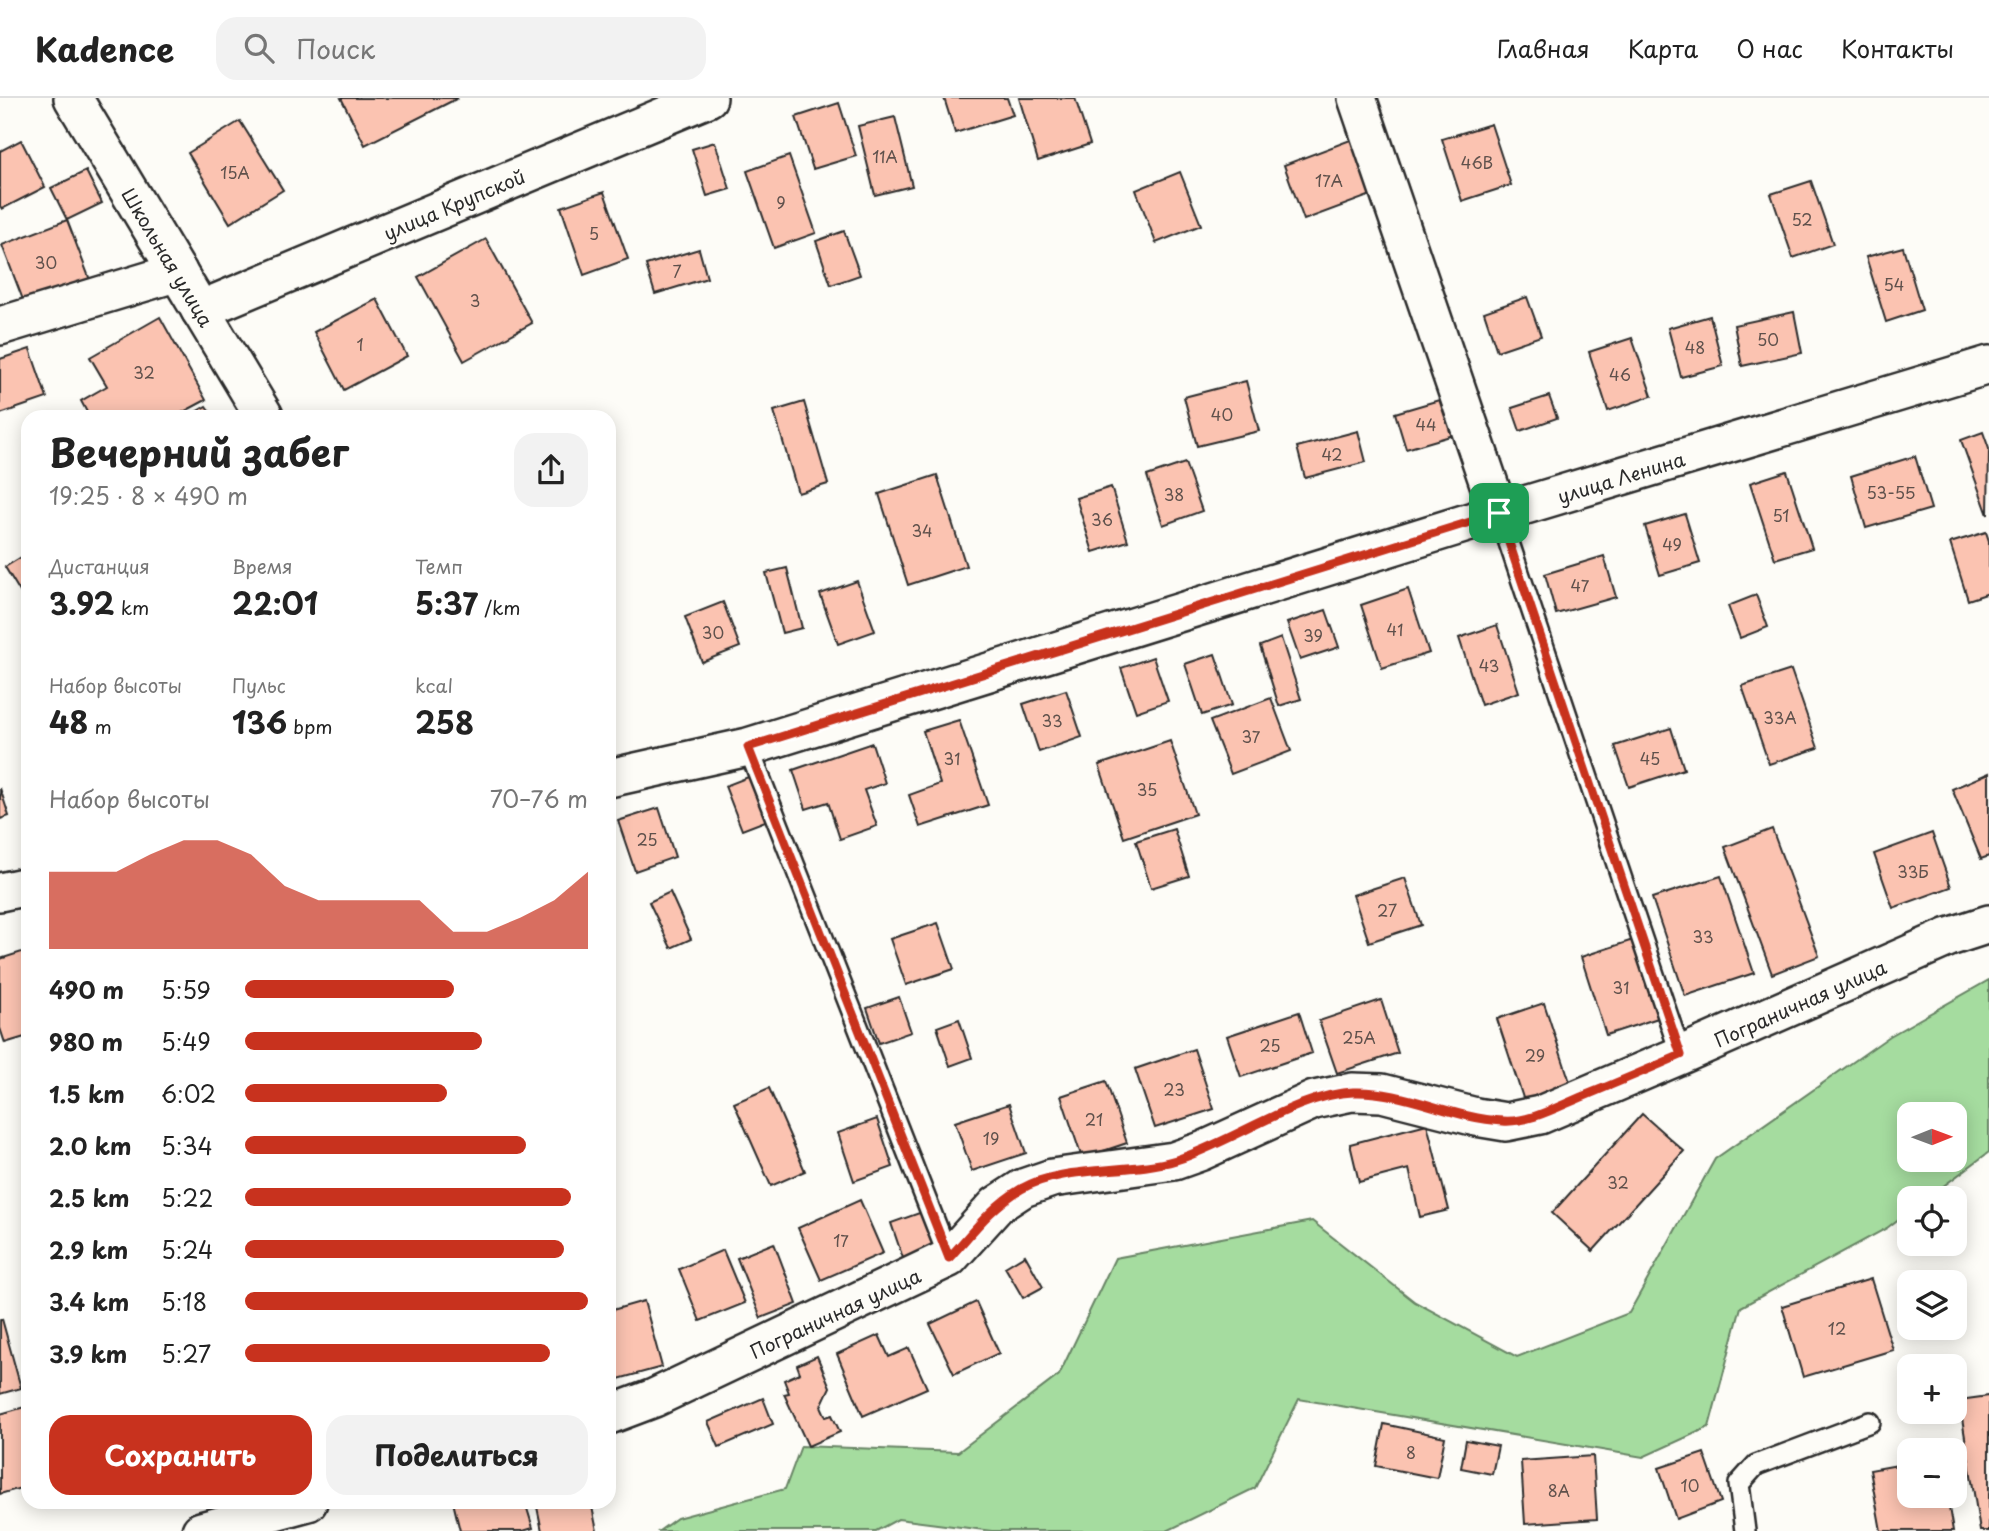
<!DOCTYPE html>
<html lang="ru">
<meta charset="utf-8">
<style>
:root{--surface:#fff;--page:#f2f2f2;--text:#222;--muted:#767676;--line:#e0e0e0;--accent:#c8321e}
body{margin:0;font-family:"Playpen Sans",sans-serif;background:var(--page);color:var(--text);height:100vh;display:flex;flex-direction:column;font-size:26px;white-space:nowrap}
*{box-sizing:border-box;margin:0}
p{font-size:23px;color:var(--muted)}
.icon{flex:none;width:38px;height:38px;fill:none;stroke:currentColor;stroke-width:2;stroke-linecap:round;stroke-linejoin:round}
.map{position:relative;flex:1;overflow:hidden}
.panel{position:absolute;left:21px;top:312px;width:595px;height:1099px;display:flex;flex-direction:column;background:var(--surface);border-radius:21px;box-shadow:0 4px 18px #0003}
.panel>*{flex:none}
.needle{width:46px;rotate:89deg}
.buttons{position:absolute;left:1897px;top:1004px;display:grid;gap:14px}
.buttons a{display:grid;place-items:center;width:70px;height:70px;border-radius:14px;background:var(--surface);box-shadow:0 4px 18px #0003;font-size:35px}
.pin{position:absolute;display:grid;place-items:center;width:60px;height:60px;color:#fff;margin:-30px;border-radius:14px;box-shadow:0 4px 10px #0006}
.round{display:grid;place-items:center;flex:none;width:74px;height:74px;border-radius:21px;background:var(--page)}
.headline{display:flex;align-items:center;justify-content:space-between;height:119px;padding:0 28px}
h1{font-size:38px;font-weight:700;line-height:52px}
.metrics{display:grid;grid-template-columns:repeat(3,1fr);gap:10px;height:119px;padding:7px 28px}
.metrics div{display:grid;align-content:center}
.metrics b{font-size:30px;font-weight:700}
.metrics small{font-size:19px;font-weight:400}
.metrics p{font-size:19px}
.chart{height:196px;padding:14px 28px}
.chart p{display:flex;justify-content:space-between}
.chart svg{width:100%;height:126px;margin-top:7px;fill:var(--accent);opacity:.7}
.primary-button{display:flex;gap:14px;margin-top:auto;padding:14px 28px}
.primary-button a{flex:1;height:80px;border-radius:21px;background:var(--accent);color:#fff;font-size:28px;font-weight:700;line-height:80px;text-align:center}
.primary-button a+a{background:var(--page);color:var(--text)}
ul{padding:0 28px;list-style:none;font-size:23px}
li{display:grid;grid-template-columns:112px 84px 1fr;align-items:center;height:52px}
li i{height:18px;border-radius:9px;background:var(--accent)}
header{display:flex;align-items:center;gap:42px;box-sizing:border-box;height:98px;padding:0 35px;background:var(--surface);border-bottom:2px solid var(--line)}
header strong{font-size:33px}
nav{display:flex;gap:38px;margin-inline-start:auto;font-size:24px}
.search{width:490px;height:63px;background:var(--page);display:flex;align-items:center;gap:18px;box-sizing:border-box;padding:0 24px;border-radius:21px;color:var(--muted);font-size:26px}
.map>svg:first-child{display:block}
.green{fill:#a5dc9f;stroke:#688465;stroke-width:2;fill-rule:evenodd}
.building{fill:#fbc3b1;stroke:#2b2b2b;stroke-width:2}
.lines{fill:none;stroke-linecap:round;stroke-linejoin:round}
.lane-casing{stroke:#2b2b2b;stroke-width:24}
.street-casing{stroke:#2b2b2b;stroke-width:42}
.lane{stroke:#fdfcf7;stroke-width:19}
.street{stroke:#fdfcf7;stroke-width:37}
.route-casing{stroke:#fff;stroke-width:14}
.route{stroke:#c8321e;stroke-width:9}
.labels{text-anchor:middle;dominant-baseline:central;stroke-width:5;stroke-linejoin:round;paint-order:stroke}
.number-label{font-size:16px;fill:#5f514c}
.street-label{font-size:19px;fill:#2b2b2b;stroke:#fdfcf7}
</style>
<header>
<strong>Kadence</strong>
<div class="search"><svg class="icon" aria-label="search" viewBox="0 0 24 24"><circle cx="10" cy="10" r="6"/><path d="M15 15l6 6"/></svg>Поиск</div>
<nav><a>Главная</a><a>Карта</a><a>О нас</a><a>Контакты</a></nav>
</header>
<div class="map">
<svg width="1989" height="1433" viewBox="0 0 1989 1433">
<rect width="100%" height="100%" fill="#fdfcf7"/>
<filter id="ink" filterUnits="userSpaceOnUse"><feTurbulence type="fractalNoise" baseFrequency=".0143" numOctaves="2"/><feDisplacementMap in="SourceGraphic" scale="14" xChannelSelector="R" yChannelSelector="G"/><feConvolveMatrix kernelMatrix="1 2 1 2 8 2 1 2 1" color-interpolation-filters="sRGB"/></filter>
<g filter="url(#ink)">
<path class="green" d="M1989,882V1054L1926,1101H1909V1113L1887,1130L1741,1209L1709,1329L1643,1359L1299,1301L1255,1390L1167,1433H992L898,1421L876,1433H659L677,1420L785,1391L801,1348L958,1354L1059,1277L1115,1160L1312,1123L1415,1204L1517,1259L1629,1215L1715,1061L1890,938ZM1909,1017H1955V1062H1909Z"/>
<g class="building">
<polygon points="341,0 458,0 365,47"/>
<polygon points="944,0 1007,0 1013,17 955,35"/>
<polygon points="1019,0 1075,0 1090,46 1038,63"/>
<polygon points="839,5 856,58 813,71 796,19"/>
<polygon points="895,19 912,88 875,97 858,28"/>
<polygon points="240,23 283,92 230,125 188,55"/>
<polygon points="1491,26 1511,87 1462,103 1442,41"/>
<polygon points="1353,41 1374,96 1304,122 1284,67"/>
<polygon points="21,42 45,89 2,111 0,108 0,53"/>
<polygon points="715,44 730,91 707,98 692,51"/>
<polygon points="789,58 816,135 774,150 747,73"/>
<polygon points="86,73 102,105 67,122 51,90"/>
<polygon points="1180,74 1201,127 1156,145 1136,92"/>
<polygon points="1811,83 1833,146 1793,160 1771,96"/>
<polygon points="604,94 628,161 584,177 561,109"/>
<polygon points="67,122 90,182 25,207 2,147"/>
<polygon points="844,133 860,177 831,187 816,143"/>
<polygon points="486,141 532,225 464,263 418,179"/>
<polygon points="1903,149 1922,212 1886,224 1866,159"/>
<polygon points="699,151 707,180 655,196 646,167"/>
<polygon points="1527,199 1541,238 1497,253 1484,214"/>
<polygon points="377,201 407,258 344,292 314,234"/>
<polygon points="1794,214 1802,255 1742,268 1734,227"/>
<polygon points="1710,218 1723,268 1681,279 1668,230"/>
<polygon points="160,219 206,302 176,318 89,318 81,303 107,288 90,259"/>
<polygon points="1632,240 1652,298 1608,313 1589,254"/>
<polygon points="30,251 47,300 0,316 0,261"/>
<polygon points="1246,283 1259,333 1197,348 1184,299"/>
<polygon points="1549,298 1557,320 1520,333 1512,310"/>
<polygon points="1446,300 1457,336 1406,351 1395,315"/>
<polygon points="804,304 828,386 798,395 774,313"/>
<polygon points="206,308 213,318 189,318"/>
<polygon points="1358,333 1366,364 1305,380 1297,349"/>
<polygon points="1983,334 1989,351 1988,417 1961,342"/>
<polygon points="1915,358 1931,411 1866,430 1851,378"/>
<polygon points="1185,365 1202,413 1163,427 1147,378"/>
<polygon points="1787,373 1812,450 1775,461 1750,385"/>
<polygon points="937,377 966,468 908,487 879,396"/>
<polygon points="1111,389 1128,443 1093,454 1076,400"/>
<polygon points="1685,416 1700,465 1660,477 1645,428"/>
<polygon points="1986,434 1989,443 1989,495 1968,502 1950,445"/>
<polygon points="28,455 28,507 5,469"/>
<polygon points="1604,458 1616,499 1556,516 1545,476"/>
<polygon points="787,470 802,530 782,535 766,475"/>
<polygon points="857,483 875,533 838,546 820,496"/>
<polygon points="1408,491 1429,555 1382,570 1361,507"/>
<polygon points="1756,497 1768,529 1740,540 1728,508"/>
<polygon points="723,504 740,549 702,564 685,519"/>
<polygon points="1326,512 1339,549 1300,562 1287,525"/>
<polygon points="1497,527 1519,594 1481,607 1459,540"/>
<polygon points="1281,540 1301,601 1279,608 1260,548"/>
<polygon points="1215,556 1232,607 1202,617 1185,566"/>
<polygon points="1153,559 1168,603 1136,614 1121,570"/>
<polygon points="1791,572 1818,650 1769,666 1742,588"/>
<polygon points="1066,592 1082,639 1039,654 1023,606"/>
<polygon points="1271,600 1291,653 1231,676 1210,623"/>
<polygon points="959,622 988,707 920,729 909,697 940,686 923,633"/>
<polygon points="1671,630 1684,671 1629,689 1615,648"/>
<polygon points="1170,643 1195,716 1124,740 1099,667"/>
<polygon points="872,645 885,685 864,692 877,728 840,741 828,704 806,711 793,672"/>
<polygon points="1989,675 1989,758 1981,761 1952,691"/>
<polygon points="756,676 773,720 742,732 725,688"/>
<polygon points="0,690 9,718 0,721"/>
<polygon points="659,710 675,759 635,773 618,723"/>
<polygon points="1174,731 1189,778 1151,790 1136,743"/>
<polygon points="1772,731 1819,858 1772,876 1725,749"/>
<polygon points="1932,735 1951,789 1893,810 1874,756"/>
<polygon points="1721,778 1754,875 1685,898 1652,800"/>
<polygon points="1405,780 1421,827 1369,844 1353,797"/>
<polygon points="670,794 691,841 671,850 649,804"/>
<polygon points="938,825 954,871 906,887 890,841"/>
<polygon points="1636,841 1661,919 1606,937 1581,859"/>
<polygon points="28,852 28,938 5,945 0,930 0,861"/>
<polygon points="899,899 911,934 879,945 867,910"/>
<polygon points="1381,902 1398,955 1337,975 1319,923"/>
<polygon points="1544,905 1573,993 1526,1009 1497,921"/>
<polygon points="1299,914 1312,955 1241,979 1227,938"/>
<polygon points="959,921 972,960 950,968 937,929"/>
<polygon points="1194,951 1214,1011 1155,1030 1135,971"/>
<polygon points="1106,983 1127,1045 1082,1060 1061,998"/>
<polygon points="769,990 805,1073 771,1088 734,1005"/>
<polygon points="1009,1006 1026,1055 972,1073 955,1024"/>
<polygon points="1642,1016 1684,1053 1593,1153 1552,1115"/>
<polygon points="877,1021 893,1069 854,1083 838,1035"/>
<polygon points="1427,1026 1449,1112 1420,1119 1409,1071 1359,1084 1350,1046"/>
<polygon points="860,1102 883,1155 821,1182 798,1130"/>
<polygon points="925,1113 938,1151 904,1163 891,1125"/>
<polygon points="774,1145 797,1206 761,1220 737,1160"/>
<polygon points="723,1152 745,1205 700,1223 679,1171"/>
<polygon points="1025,1157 1043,1189 1023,1200 1005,1169"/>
<polygon points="1871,1181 1893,1252 1803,1279 1782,1208"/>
<polygon points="644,1203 662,1269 611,1283 609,1213"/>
<polygon points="976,1204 999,1255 954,1276 930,1226"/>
<polygon points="2,1221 21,1290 0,1296 0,1222"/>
<polygon points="879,1237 889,1259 909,1250 927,1290 863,1318 837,1256"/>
<polygon points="817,1258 830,1289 821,1308 826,1319 832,1317 840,1334 808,1348 784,1296 789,1295 784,1282 800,1275 797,1267"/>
<polygon points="1989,1298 1989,1433 1980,1433 1959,1302"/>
<polygon points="763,1300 773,1326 719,1349 708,1324"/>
<polygon points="28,1308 28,1388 0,1396 0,1316"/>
<polygon points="1384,1326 1445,1339 1437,1380 1376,1368"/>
<polygon points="1466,1342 1498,1348 1492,1376 1461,1370"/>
<polygon points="1704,1355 1721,1404 1676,1421 1659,1370"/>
<polygon points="1593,1358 1597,1421 1525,1426 1521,1363"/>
<polygon points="1909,1365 1909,1398 1947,1398 1953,1433 1881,1433 1870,1372"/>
<polygon points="453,1404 525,1404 533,1430 523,1433 460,1433"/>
<polygon points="536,1404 591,1404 597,1433 542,1433"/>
</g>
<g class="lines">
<defs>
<g id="lane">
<polyline points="1499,415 1681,957"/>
<polyline points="748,649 949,1160"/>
<polyline points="1745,1433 1739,1386 1756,1367 1870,1324"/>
</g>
<g id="street">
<polyline points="73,0 264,318"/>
<polyline points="1357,0 1499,415"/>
<polyline points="200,212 708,0"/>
<polyline points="0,228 178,174"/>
<polyline points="609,680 748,649 1499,415 1989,267"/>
<polyline points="0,794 28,788"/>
<polyline points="609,1317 654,1300 949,1160 997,1107 1023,1090 1052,1080 1174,1063 1202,1053 1314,1002 1352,994 1382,995 1476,1019 1506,1024 1540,1017 1681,957 1949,839 1989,826"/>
<polyline points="201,1433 308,1404"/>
</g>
</defs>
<use href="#lane" class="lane-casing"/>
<use href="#street" class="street-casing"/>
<use href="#lane" class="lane"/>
<use href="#street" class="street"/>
</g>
</g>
<g class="lines" filter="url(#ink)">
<defs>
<path id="route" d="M1499,415L1681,957C1649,971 1616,985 1584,998C1559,1008 1530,1025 1503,1023C1452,1021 1405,992 1353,994C1298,996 1231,1045 1176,1062C1130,1076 1062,1067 1021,1091C992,1108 971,1136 949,1160L748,649Z"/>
</defs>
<use href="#route" class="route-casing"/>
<use href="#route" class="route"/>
</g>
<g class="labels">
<g class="number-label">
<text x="885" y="58">11А</text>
<text x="1477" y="64">46В</text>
<text x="235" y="74">15А</text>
<text x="1329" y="82">17А</text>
<text x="781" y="104">9</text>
<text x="1802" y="121">52</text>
<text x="594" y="135">5</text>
<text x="46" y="164">30</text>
<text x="677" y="173">7</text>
<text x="1894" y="186">54</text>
<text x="475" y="202">3</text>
<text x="1768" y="241">50</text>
<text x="360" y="246">1</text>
<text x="1695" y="249">48</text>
<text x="144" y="274">32</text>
<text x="1620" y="276">46</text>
<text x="1222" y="316">40</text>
<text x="1426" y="326">44</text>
<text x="1332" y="356">42</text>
<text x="1891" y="394">53-55</text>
<text x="1174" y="396">38</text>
<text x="1781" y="417">51</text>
<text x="1102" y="421">36</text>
<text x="922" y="432">34</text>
<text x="1672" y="446">49</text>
<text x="1580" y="487">47</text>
<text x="1395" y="531">41</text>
<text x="713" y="534">30</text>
<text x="1313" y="537">39</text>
<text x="1489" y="567">43</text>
<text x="1780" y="619">33А</text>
<text x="1052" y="622">33</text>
<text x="1251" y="638">37</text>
<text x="952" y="660">31</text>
<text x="1650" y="660">45</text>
<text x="1147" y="691">35</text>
<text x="647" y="741">25</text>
<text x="1913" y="773">33Б</text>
<text x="1387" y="812">27</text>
<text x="1703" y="838">33</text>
<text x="1621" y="889">31</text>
<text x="1359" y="939">25А</text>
<text x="1270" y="947">25</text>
<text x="1535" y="957">29</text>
<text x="1174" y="991">23</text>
<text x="1094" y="1021">21</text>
<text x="991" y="1040">19</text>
<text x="1618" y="1084">32</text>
<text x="841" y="1142">17</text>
<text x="1837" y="1230">12</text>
<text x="1411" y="1354">8</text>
<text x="1690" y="1387">10</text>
<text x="1559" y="1392">8А</text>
</g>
<g class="street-label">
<text transform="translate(454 106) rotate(-23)">улица Крупской</text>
<text transform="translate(168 159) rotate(59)">Школьная улица</text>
<text transform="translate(1621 379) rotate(-17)">улица Ленина</text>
<text transform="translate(1800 905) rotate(-24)">Пограничная улица</text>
<text transform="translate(835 1215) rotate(-25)">Пограничная улица</text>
</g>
</g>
</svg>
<div class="buttons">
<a><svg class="needle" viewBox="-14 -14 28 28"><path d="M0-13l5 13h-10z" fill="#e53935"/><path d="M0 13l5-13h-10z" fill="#767676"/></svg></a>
<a><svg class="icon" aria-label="locate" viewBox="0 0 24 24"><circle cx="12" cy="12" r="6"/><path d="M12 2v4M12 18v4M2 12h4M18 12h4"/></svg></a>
<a><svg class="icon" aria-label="layers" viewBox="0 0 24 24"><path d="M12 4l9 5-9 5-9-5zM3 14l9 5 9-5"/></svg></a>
<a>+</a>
<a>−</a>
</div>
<div class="pin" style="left:1499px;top:415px;background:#1e9e55"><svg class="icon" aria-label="arrive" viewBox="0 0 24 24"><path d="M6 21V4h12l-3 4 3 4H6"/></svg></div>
<section class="panel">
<div class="headline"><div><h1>Вечерний забег</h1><p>19:25 · 8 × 490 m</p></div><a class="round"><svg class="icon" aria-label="share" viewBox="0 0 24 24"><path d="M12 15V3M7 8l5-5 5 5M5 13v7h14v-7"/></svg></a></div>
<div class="metrics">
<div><p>Дистанция</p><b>3.92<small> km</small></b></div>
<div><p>Время</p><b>22:01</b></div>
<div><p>Темп</p><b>5:37<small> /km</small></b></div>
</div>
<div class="metrics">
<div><p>Набор высоты</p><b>48<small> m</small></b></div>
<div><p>Пульс</p><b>136<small> bpm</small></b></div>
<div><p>kcal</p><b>258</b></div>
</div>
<div class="chart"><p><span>Набор высоты</span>70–76 m</p>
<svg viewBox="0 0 160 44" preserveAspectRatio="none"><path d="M0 44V17L10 17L20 17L30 11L40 6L50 6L60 11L70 22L80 27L90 27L100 27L110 27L120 38L130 38L140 33L150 27L160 17V44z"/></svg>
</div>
<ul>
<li><b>490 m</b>5:59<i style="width:61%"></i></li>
<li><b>980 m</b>5:49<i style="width:69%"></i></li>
<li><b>1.5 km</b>6:02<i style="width:59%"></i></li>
<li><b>2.0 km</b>5:34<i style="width:82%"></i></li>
<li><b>2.5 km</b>5:22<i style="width:95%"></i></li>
<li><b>2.9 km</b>5:24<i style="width:93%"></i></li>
<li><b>3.4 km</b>5:18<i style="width:100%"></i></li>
<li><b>3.9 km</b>5:27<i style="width:89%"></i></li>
</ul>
<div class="primary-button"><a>Сохранить</a><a>Поделиться</a></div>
</section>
</div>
